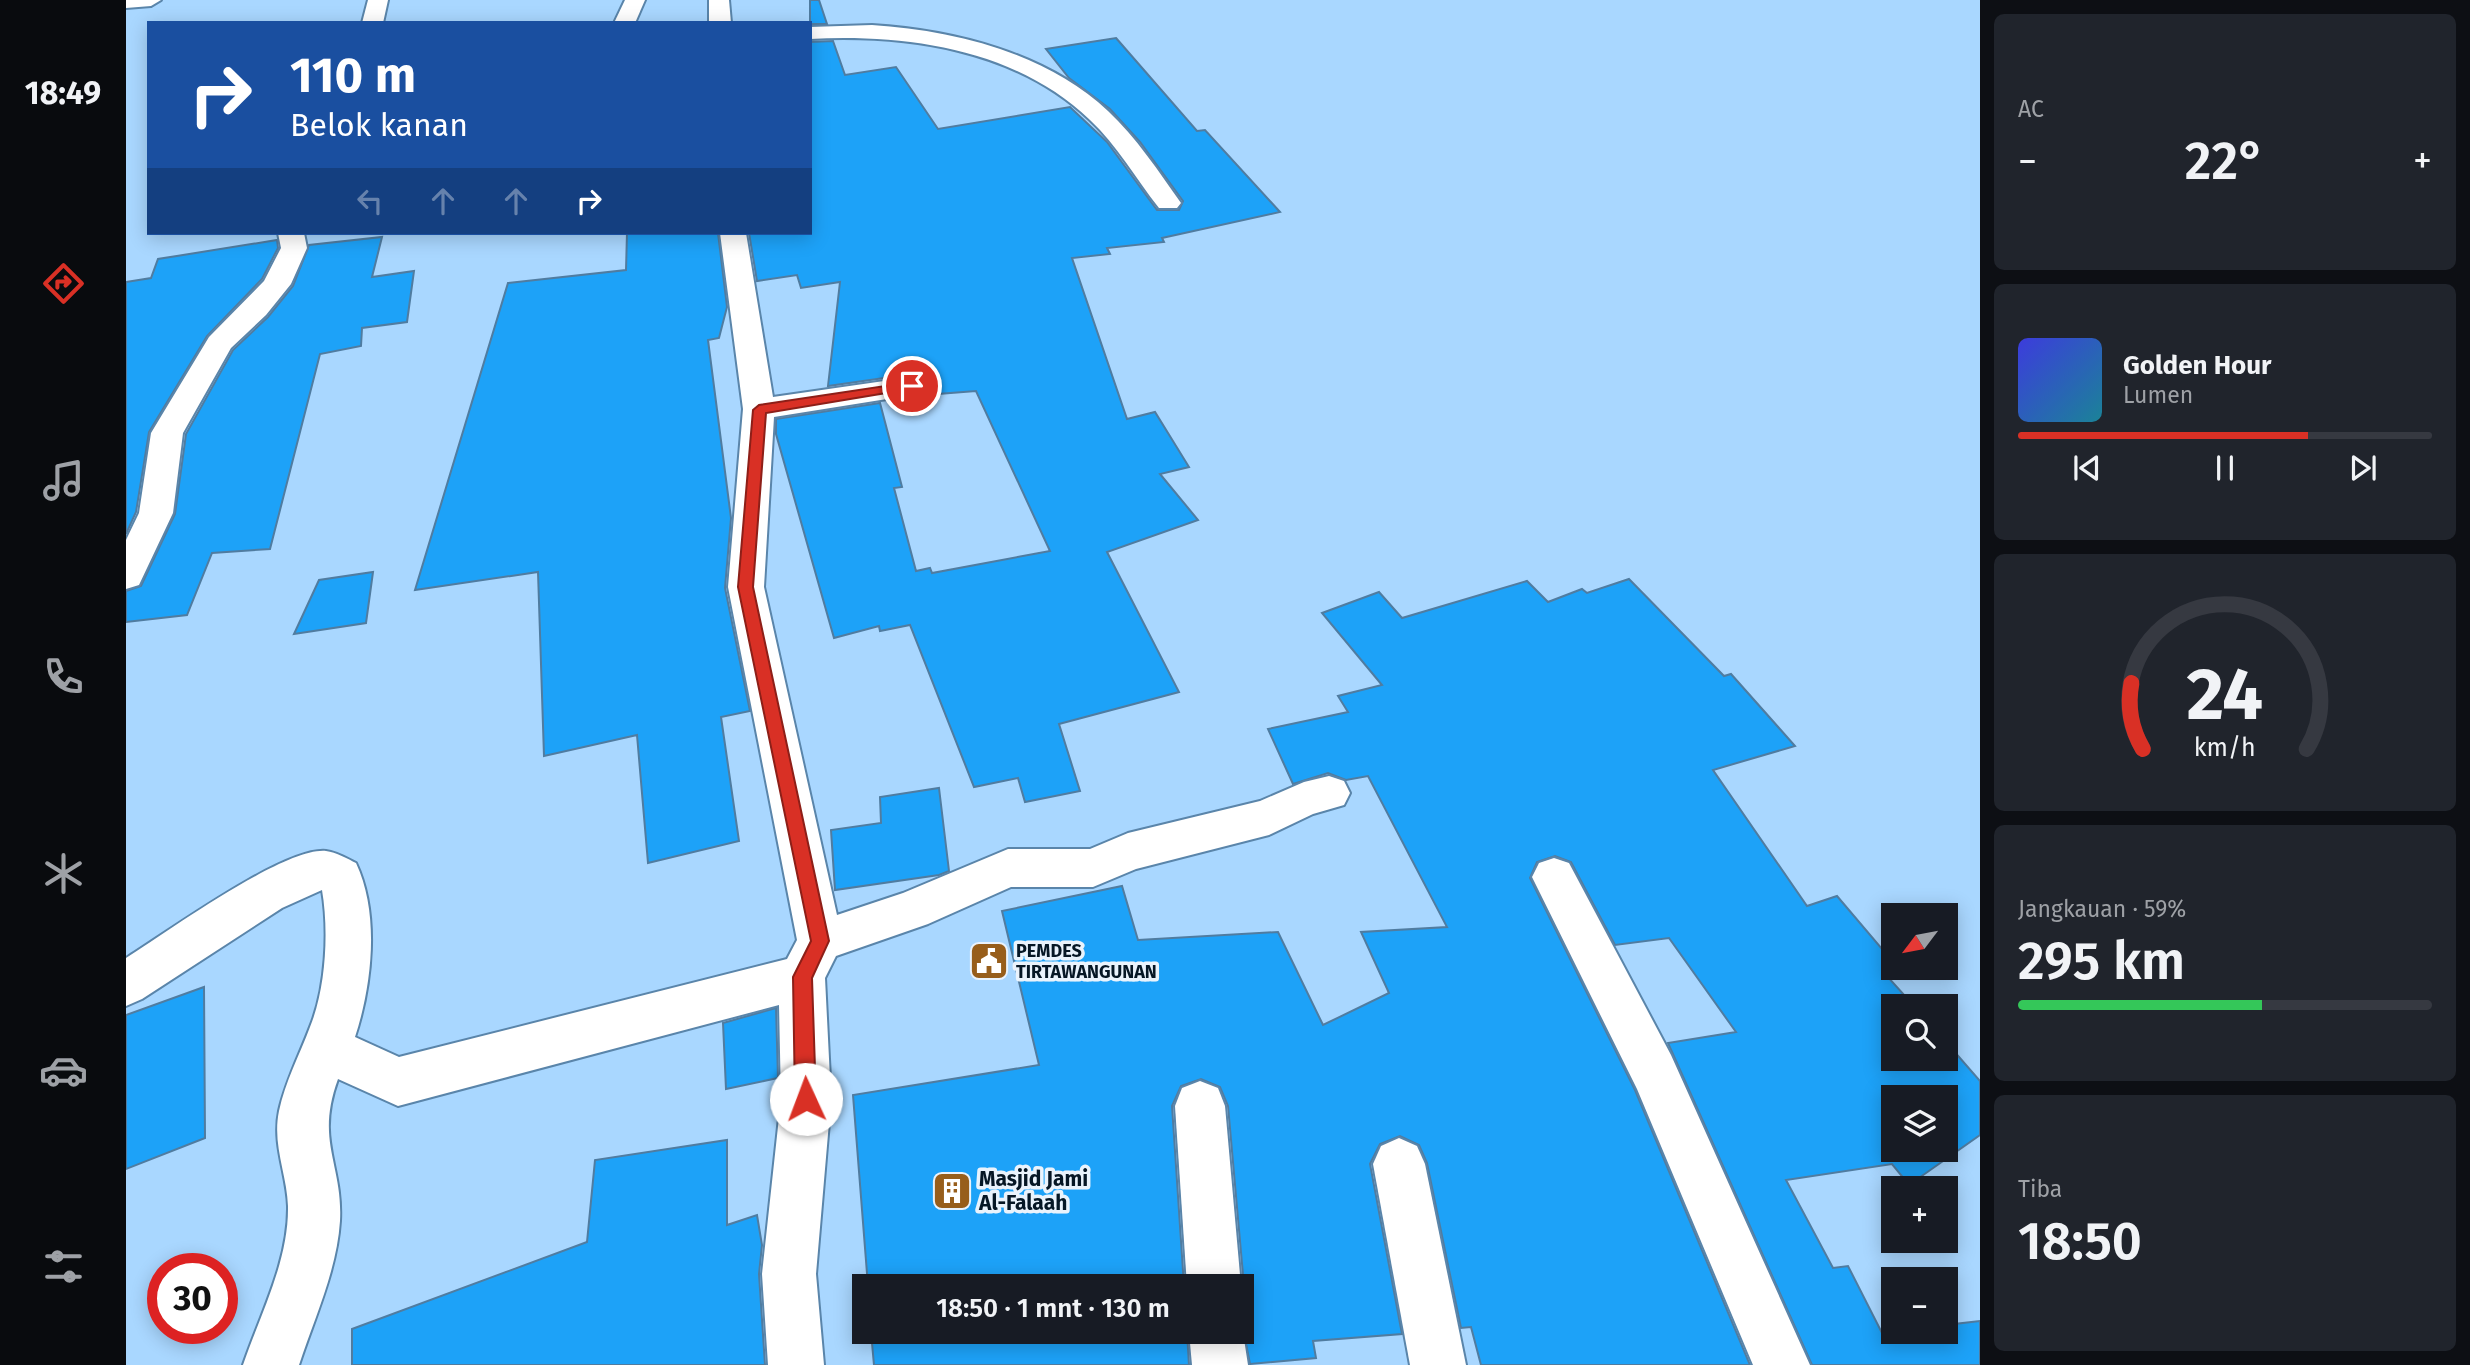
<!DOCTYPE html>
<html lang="id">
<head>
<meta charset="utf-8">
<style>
  body { margin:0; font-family:"Fira Sans",sans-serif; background:#20242c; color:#f1f3f6; height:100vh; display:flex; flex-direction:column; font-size:26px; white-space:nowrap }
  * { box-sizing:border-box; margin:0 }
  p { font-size:23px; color:#9ea1a6 }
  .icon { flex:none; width:38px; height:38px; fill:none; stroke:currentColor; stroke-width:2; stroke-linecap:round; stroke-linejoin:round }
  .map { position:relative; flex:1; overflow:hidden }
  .details { display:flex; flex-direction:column; gap:14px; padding:14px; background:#0d0f14; width:490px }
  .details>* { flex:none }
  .banner { position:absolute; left:21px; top:21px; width:665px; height:214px; border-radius:0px; box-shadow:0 4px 18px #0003; background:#1a4fa0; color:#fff; overflow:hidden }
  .needle { width:46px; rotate:238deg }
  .tools { position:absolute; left:1755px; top:903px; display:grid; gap:14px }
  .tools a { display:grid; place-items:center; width:77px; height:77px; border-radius:0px; background:#171b24; box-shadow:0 4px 18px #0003; font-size:35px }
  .speed { position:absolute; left:21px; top:1253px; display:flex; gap:14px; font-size:35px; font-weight:700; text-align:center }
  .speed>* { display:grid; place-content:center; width:91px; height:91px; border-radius:50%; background:#171b24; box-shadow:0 4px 18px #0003; line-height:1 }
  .speed .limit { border:10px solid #d22; background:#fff; color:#111 }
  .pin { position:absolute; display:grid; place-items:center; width:60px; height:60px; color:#fff; margin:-30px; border:4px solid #fff; border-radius:50%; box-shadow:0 2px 7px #0007 }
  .me { position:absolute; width:77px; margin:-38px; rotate:358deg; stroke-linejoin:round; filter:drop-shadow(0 0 5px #0008) }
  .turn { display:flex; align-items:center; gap:24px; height:147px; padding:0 28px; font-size:32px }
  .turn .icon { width:91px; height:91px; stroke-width:2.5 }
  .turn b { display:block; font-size:49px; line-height:60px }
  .lanes { display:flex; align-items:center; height:66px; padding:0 28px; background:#0003; justify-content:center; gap:35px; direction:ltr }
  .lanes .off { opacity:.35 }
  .big { font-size:52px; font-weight:600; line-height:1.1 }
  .details .tile { flex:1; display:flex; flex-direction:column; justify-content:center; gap:10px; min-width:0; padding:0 24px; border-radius:10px; background:#20242c }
  .details .dial { align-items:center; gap:0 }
  .dial svg { height:182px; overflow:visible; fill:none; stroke:#363941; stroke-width:7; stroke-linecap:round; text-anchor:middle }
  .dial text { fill:#f1f3f6; stroke:none }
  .song { display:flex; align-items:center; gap:21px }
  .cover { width:84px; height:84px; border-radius:10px; background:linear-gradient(135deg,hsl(240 70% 55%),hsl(190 70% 35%)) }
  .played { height:7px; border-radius:4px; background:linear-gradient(90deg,#d93025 70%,#363941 70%) }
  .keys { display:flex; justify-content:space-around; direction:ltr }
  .heat { display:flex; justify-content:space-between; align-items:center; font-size:38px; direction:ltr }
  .charge { height:10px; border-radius:5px; background:linear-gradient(90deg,#34c759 59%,#363941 0) }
  .trip { position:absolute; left:726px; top:1274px; width:402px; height:70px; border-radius:0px; background:#171b24; box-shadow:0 4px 18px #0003; font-weight:600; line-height:70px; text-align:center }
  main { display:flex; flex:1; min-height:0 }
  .menu { display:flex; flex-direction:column; width:126px; justify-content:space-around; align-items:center; background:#090b0e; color:#9ea1a6 }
  .menu .icon { width:49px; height:49px }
  .menu .selected { color:#d93025 }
  .menu b { font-size:32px; color:#f1f3f6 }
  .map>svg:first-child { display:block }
</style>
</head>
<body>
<main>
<nav class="menu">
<b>18:49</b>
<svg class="icon selected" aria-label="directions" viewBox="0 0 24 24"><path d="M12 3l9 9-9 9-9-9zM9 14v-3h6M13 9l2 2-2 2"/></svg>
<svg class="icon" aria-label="music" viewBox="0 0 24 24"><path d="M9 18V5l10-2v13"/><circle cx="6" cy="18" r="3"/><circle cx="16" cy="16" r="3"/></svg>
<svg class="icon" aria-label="phone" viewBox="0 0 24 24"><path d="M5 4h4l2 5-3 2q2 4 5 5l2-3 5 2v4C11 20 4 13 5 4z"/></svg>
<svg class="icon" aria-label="climate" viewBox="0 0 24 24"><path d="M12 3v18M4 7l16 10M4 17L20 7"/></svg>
<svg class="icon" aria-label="car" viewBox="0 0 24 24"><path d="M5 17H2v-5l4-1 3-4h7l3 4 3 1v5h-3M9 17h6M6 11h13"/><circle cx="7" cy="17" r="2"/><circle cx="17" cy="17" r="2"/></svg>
<svg class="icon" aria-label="filters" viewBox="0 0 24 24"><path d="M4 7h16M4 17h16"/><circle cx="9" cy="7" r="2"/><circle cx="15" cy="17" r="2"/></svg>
</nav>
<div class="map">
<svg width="1854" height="1365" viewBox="0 0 1854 1365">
  <rect width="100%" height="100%" fill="#a9d7ff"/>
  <!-- building -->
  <g fill="#1da2f8" stroke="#507ca0" stroke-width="2" fill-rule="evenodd">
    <path d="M684,0h9l8,24h-17z"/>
    <path d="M990,38l81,93 8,-1 75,82 -118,26 2,4 -57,6 3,6 -38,4 55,161 28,-7 34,55 -29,7 38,46 -91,32 72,140 -120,32 21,67 -55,11 -7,-24 -44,9 -64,-162 -30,6 -1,-5 -45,12 -58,-204v-15l104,-16 22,84 -8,1 22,83 14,-3 2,5 118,-22 -74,-160 -52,4 5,-10 -6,-9 -11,-2 -84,12 12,-104 -39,6 -4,-13 -40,6 -8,-48h61v-191l23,-1 12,34 51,-8 42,62 132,-22 37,35 50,68h22l4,-9 -43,-59 -30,-33 -41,-31 -23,-29z"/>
    <path d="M501,233h91l9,74 -8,31 -11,2 23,178 -6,70 25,123 -29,6 18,124 -91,22 -11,-128 -93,21 -6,-184 -123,18 93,-307 118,-13z"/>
    <path d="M256,237l-10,40 42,-6 -7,51 -45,6 -1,18 -41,8 -50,195 -58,4 -25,62 -61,7v-31l15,-5 34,-72 11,-80 47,-84 35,-33 25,-31 16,-41z"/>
    <path d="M151,240l1,8 -16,31 -55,57 -58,96 -13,80 -10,22v-252l25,-4 7,-19z"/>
    <path d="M247,572l-7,51 -72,11 25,-54z"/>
    <path d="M1503,579l95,97 7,-2 64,72 -82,24 94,136 30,-10 57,67v5l6,2 -14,5 28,31h-20v53h52v-17l34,39v54l-71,50 -17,-21 -106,16 47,88 15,-2 34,67 64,-1v-7l34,-4v44h-168l-144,-322 68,-11 -67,-94 -54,7 -44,-83 -16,-6 -18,6 -7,16 105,212 115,275h-269l-10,-38 -10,1 -34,-165 -8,-18 -19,-9 -20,8 -10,20 32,170 -89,7 3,17 -66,6 -8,-40 2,-38 -16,-180 -8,-19 -19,-8 -20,7 -9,20 12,180h-316l-15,-191 186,-30 -37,-154 120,-25 16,54 140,-8 45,93 66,-32 -28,-61 86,-5 -79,-151 -22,4 -18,-7 -35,11 -25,-55 80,-17 -10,-16 44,-11 -60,-72 57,-21 23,26 125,-37 21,21 34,-13 5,4zM1768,1097h52v53h-52z"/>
    <path d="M813,788l10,83 -10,4 -104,15 -4,-60 50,-7 -1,-26z"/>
    <path d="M78,987l1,151 -79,31v-154z"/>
    <path d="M650,1008l2,70 -52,11 -3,-66z"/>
    <path d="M601,1140v85l30,-10 5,30 -3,29 6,91h-413v-36l235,-87 8,-82z"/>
    <path d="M745,1332h316l2,33h-315z"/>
  </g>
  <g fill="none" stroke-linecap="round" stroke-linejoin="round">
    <!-- minor casing -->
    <g stroke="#5a85aa" stroke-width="4">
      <g id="minor">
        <path d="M0,0h35l-10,6 -25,2z"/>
        <path d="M242,0h20l-5,23h-21z"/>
        <path d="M499,0h20l-10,23h-21z"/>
        <path d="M583,0h20l2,23h-22z"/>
        <path d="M746,25c81,5 175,28 236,86 28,26 51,61 73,92l-4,5h-18c-23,-29 -42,-63 -69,-88 -74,-71 -183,-86 -280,-81v-12z"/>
        <path d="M152,233h26l3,15 -16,36 -25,31 -35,33 -48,85 -10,80 -34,72 -13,4v-49l13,-27 12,-80 58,-96 55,-56 17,-33z"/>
        <path d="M594,233h26l27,164 139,-20 11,2 4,7 -4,7 -11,2 -138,22 -10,170 73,328 66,-22 105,-44h82l38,-16 132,-32 44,-19 25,-6 15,5 6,12 -6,12 -31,9 -44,21 -133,34 -43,18h-82l-83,37 -92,32 -11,22 6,121 -15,175 8,91h-56l-6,-91 19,-175 -2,-94 -381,101 -60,-27c-23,63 5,85 2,142 -3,49 -26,98 -41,144h-56c17,-50 46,-104 45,-159 -1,-32 -16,-61 -9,-95 6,-29 21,-57 31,-84 16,-39 19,-96 12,-137l-40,18 -140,91 -16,7v-48c40,-25 158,-111 200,-107 10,1 22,8 30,12 24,51 16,122 -1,174l44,20 388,-98 10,-19 -69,-353 15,-178z"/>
        <path d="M1428,858l15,5 102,192 139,310h-57l-116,-276 -105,-212 7,-14z"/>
        <path d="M1074,1081l18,7 7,18 16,180h-54l-12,-180 7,-18z"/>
        <path d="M1273,1138l18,8 8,18 41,201h-56l-37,-201 8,-18z"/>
        <path d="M1116,1326l6,39h-56l-3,-33h53z"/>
      </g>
    </g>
    <!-- minor -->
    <use href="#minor" fill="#fff" fill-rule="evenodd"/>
  </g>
  <!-- route -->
  <path fill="#d93025" stroke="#8d1f18" stroke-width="2" d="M786,382l6,4 -2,2 -150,25 -13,174 76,354 -17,37 4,121 -3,7 -7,3 -8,-3 -3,-7 -2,-122 18,-36 -73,-354 15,-177 6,-5z"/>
  <!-- icons -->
  <defs>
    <g id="civic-square" transform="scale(2.0125)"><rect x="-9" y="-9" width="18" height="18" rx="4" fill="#975e1b" stroke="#eaf3fc"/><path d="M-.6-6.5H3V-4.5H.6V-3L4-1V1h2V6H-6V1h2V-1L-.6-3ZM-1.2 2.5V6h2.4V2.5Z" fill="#fff"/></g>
    <g id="building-square" transform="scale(2.0125)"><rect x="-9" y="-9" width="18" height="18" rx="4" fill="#975e1b" stroke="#eaf3fc"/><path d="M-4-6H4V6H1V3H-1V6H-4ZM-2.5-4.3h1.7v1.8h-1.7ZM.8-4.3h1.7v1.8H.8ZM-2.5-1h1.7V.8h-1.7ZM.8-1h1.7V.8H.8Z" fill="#fff"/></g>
  </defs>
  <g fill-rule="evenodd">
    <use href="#civic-square" x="863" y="961"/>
    <use href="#building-square" x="826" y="1191"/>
  </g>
  <g text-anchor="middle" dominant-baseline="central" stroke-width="7" stroke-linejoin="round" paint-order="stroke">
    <!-- poi labels -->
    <g font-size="18" font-weight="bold" fill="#061725" stroke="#eaf3fc" text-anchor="start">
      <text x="890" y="951">PEMDES<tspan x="890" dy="21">TIRTAWANGUNAN</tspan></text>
    </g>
    <!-- near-poi labels -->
    <g font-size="21" font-weight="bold" fill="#061725" stroke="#eaf3fc" text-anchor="start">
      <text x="853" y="1179">Masjid Jami<tspan x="853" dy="24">Al-Falaah</tspan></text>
    </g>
  </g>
</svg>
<div class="tools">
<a><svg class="needle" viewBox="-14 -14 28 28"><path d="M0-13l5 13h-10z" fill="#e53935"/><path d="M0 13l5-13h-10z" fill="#9ea1a6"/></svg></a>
<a><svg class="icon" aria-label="search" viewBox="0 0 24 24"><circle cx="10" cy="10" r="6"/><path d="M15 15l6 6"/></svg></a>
<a><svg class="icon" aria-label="layers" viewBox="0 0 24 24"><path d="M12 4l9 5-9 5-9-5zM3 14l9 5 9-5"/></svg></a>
<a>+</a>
<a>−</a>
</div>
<div class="speed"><div class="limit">30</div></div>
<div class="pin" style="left:786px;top:386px;background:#d93025"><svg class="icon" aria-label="arrive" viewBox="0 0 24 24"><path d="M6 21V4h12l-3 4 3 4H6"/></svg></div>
<svg class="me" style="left:680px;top:1099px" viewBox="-20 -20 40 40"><circle r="19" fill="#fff"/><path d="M0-13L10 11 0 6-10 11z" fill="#d93025"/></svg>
<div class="trip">18:50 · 1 mnt · 130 m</div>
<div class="banner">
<div class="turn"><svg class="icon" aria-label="right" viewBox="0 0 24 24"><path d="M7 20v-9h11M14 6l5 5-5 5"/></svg><div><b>110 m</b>Belok kanan</div></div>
<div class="lanes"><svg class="icon off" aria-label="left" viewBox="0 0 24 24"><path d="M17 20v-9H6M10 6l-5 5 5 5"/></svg><svg class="icon off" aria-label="ahead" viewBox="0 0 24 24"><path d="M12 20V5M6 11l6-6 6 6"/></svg><svg class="icon off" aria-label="ahead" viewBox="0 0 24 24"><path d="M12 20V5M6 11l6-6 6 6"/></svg><svg class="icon" aria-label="right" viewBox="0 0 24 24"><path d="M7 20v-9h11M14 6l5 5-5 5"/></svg></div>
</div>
</div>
<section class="details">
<div class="tile"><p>AC</p>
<div class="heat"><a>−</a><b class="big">22°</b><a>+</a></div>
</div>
<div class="tile">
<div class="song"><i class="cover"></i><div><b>Golden Hour</b><p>Lumen</p></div></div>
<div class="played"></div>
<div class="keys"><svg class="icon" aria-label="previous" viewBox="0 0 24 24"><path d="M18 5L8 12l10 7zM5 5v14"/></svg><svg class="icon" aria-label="pause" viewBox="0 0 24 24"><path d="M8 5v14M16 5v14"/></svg><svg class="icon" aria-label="next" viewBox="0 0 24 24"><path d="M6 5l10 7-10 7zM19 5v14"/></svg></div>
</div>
<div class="tile dial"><svg viewBox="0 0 100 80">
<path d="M14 69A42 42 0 1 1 86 69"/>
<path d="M14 69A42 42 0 0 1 9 40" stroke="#d93025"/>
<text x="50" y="56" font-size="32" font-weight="700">24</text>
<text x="50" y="72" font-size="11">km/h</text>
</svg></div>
<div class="tile"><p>Jangkauan · 59%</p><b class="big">295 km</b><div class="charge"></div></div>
<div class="tile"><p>Tiba</p><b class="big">18:50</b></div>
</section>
</main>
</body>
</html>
